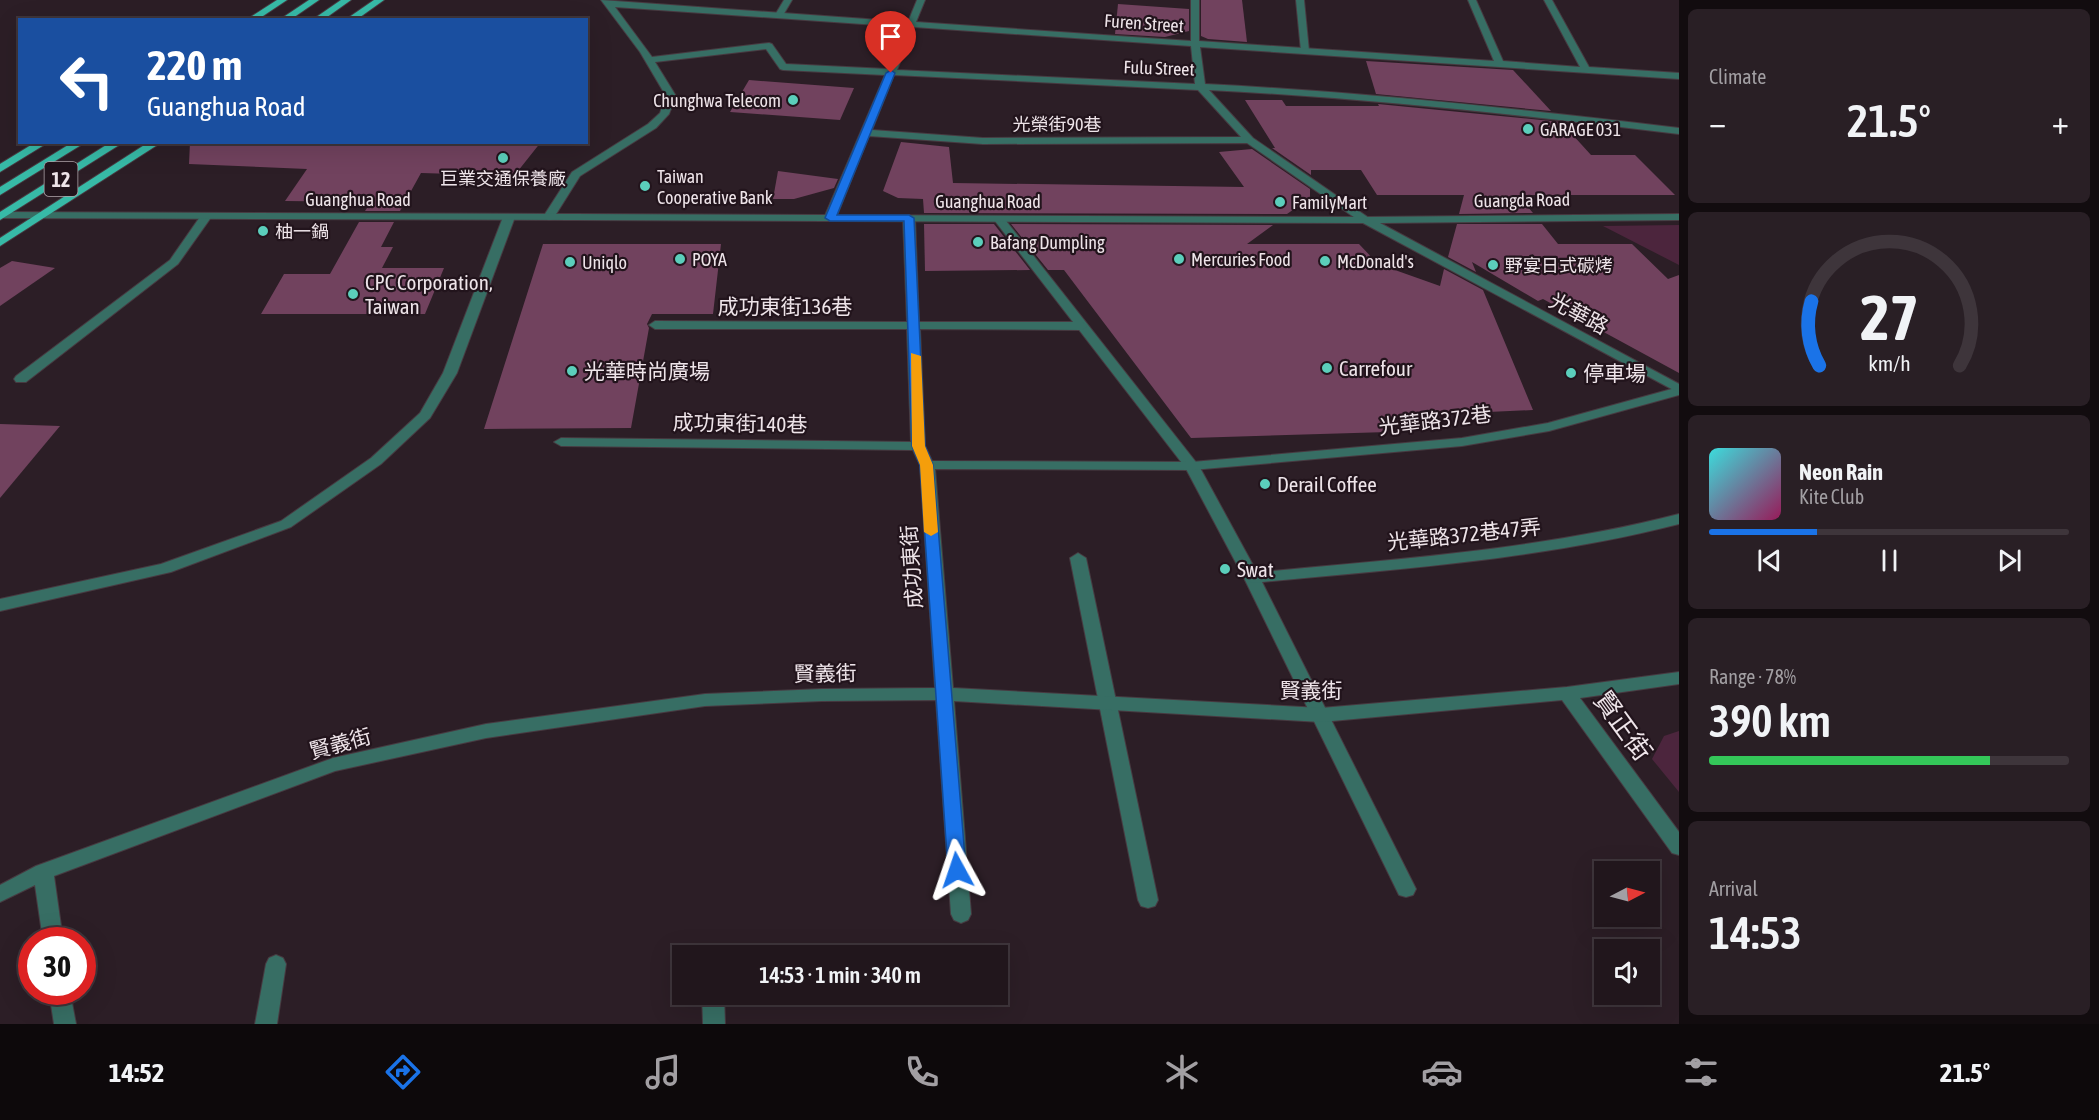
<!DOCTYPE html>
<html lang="en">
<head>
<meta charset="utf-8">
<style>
  body { margin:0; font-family:"Asap Condensed","Noto Sans TC",sans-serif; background:#291f25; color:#f1f3f6; height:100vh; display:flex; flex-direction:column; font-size:22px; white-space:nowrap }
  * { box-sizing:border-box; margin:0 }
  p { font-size:20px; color:#a29fa3 }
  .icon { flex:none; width:33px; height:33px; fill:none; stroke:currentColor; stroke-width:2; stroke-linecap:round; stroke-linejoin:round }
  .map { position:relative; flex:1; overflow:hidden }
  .details { display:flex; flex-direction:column; gap:9px; padding:9px; background:#120c0f; width:420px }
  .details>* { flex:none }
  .hud { position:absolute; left:18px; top:18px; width:570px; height:126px; border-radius:0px; box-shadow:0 6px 24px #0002,0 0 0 2px #3e353b; background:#1a4fa0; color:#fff; overflow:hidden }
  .needle { width:39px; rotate:84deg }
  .fabs { position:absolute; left:1594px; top:861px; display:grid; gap:12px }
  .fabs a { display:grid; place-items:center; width:66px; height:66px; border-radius:0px; background:#21161c; box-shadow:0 6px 24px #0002,0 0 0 2px #3e353b; font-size:30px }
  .speed { position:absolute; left:18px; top:927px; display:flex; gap:12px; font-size:30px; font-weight:700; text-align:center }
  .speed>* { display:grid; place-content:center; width:78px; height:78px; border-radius:50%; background:#21161c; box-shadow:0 6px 24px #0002,0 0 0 2px #3e353b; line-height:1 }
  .speed .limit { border:9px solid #d22; background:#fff; color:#111 }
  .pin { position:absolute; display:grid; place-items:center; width:51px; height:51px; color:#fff; margin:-62px -26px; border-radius:50% 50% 50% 0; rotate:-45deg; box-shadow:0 0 6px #0007 }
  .pin .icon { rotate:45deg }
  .me { position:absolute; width:66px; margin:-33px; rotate:355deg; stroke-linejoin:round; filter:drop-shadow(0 0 4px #0008) }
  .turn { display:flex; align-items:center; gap:21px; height:126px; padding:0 30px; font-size:27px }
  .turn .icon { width:78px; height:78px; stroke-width:2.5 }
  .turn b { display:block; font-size:42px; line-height:51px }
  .big { font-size:45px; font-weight:600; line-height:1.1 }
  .details .widget { flex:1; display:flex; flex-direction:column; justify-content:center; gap:9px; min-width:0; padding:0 21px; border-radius:9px; background:#291f25 }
  .details .dial { align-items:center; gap:0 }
  .dial svg { height:156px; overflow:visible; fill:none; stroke:#3e353b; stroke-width:7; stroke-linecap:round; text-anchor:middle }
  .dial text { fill:#f1f3f6; stroke:none }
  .song { display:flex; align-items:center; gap:18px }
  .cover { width:72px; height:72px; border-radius:9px; background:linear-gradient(135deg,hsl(180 70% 55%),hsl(330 70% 35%)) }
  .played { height:6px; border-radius:3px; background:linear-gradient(90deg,#1a73e8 30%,#3e353b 30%) }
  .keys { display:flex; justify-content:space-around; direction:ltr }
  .heat { display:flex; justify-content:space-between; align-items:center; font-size:33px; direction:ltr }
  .charge { height:9px; border-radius:4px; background:linear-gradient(90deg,#34c759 78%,#3e353b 0) }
  .trip { position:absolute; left:672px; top:945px; width:336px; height:60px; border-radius:0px; background:#21161c; box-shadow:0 6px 24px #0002,0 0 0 2px #3e353b; font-weight:600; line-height:60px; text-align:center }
  .tabs { display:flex; height:96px; justify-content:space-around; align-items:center; background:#0d090b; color:#a29fa3 }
  .tabs .icon { width:42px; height:42px }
  .tabs .active { color:#1a73e8 }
  .tabs b { font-size:27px; color:#f1f3f6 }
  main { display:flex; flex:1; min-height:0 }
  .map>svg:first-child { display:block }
</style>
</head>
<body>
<main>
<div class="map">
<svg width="1679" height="1024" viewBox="0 0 1679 1024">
  <rect width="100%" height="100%" fill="#2c1e26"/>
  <!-- green -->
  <g fill="#4c253d">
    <path d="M1679,225v40l-76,-39z"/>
    <path d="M1679,731v61l-27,-33 12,-23z"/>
  </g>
  <!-- building -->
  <g fill="#71425e">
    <path d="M1201,0h41l5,42 -39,-3 -7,-3z"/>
    <path d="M1118,4l71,5v22l-24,6 -50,-3z"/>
    <path d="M1366,61l147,9 38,41 -175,-17z"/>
    <path d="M749,80l105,8 -14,32 -110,-8z"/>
    <path d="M1245,100h37l4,6h93l-1,-2 183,18 30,33h44l40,40h-157l15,18 -74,1 5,-19h-87l-16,-25h-50v5l-39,-27h3z"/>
    <path d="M190,142h351l-27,34 -93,-3 -21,38h-35l6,-9 -86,-1 22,-32 -118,-5z"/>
    <path d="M901,142l48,5 4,36 291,4 -25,-35 33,-3 58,40v9l-23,16 -363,-1 -1,-14 -25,-1 -15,-7z"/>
    <path d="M778,171l60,8 -4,9 -40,11h-21z"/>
    <path d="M359,222h35l-13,25h12l-11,21h62l-19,46h-164l23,-40h46z"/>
    <path d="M924,224h70l36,46 -105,1z"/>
    <path d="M1011,224l262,1 -26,19h112l19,20 62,22 4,-17 39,21 50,120 -153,7 8,15 -197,6 -127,-168h-16z"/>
    <path d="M1457,224h85l16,20h74l36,35 11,-4v98l-136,-74 -5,2 -66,-39 4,10 -28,-15z"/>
    <path d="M543,244h178l-8,70h-61l-5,10 2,4 -18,100 -147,1z"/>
    <path d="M12,261l43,7 -55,38v-38z"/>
    <path d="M0,424l60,2 -60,72z"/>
  </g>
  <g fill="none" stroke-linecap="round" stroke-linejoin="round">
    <!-- service casing -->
    <g stroke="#473a41" stroke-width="2">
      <g id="service">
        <path d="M784,0h8l-10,17h-6l-1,-2z"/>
        <path d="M1296,0h8l5,51 -4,3 -4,-3z"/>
        <path d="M206,213l6,3 -34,48 -152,118h-10l-2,-3 2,-3 154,-116 32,-46z"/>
        <path d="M999,216l4,1 196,249 61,112 153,305 3,6 -3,6 -7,2 -7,-2 -155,-317 -59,-111 -190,-246v-4z"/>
        <path d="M1078,553l8,5 72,342 -3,6 -7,2 -7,-2 -3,-6 -68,-342z"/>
      </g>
    </g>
    <!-- minor casing -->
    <g stroke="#473a41" stroke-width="2">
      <g id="minor">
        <path d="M601,0l307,22 9,-22h8l-9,22 275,19v-41h8v41l295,20 -26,-61h8l27,61 77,6 -36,-67h8l37,67 90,6v6l-479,-32 5,37c158,8 316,25 474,44v6c-156,-19 -313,-36 -470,-44l44,48 116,80v4h-8l-114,-79 -264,1 -114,-8 -33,82 -6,3 -6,-3 61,-143 -102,-5 -3,-1 -14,-20 -111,13 21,34 -7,18 -13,14 -76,48 -27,43 -4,1 -6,-3 29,-45 76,-48 12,-11 6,-17 -26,-44zM615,7l291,20 -19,42 -101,-5 -14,-20 -3,-1 -117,14zM914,27l277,19 4,38 -298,-14zM894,75l304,15 43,47 -258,1 -111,-8z"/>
        <path d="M509,214l6,3 -58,156 -27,45 -49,46 -90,63 -120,45 -171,39v-12l161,-35 120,-43 90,-63 49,-45 23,-40 60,-156z"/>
        <path d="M909,215l6,3 4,104h163l6,4 -6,4 -162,-1 5,117 7,15 260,1 270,-24 86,-15 131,-36v8l-130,36 -87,15 -270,24 -257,-1 18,219 368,20 246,-21 112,-15v12l-99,14 99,134v23l-7,-2 -110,-153 -241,22 -367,-21 17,213 -3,6 -7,3 -7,-3 -3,-6 -15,-214 -114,1 -117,5 -219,32 -151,33 -281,105 9,64h-20l-8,-55 -35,17v-17l36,-19 297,-108 153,-34 219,-30 117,-5 113,-1 -15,-223 -7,-15 -352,-4 -7,-4 7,-4 350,4 -4,-113h-252l-6,-4 6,-4 252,1 -4,-104z"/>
        <path d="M1679,514v10c-140,36 -283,45 -427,59l-8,-5 8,-5c144,-14 287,-23 427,-59z"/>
        <path d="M276,955l7,3 3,6 -9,60h-22l11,-60 3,-6z"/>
        <path d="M49,992h21l6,32h-22z"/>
        <path d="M702,994h22l1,30h-22z"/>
      </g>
    </g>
    <!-- tertiary casing -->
    <g stroke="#473a41" stroke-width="2">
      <path id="tertiary" d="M0,212l1365,5 314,-3v6l-299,3 299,161v9l-316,-170 -1363,-5z"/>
    </g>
    <!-- primary casing -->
    <g stroke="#473a41" stroke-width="2">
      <g id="primary">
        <path d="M277,0h10l-30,20h-11z"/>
        <path d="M309,0h10l-29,20h-11z"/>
        <path d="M341,0h10l-28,20h-11z"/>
        <path d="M374,0h10l-28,20h-11z"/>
        <path d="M36,142h13l-49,30v-8z"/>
        <path d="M73,142h13l-86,53v-8z"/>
        <path d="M111,142h13l-124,78v-8z"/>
        <path d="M149,142h13l-162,104v-8z"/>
      </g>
    </g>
    <!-- service -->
    <use href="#service" fill="#376e64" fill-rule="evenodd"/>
    <!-- minor -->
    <use href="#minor" fill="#376e64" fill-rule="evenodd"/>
    <!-- tertiary -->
    <use href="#tertiary" fill="#376e64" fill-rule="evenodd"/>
    <!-- primary -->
    <use href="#primary" fill="#37baa7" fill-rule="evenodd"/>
  </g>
  <!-- route -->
  <path fill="#1a73e8" stroke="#114b97" stroke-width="1.5" d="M891,70l4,3 -58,142h72l5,3 11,228 8,19 33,405 -3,5 -6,2 -6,-2 -3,-5 -28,-405 -8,-19 -8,-225h-74l-5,-3 61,-145z"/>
  <!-- slow -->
  <path fill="#f59e0b" d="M911,353l10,3 4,90 8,19 5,67 -7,4 -7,-4 -4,-67 -8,-19z"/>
  <!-- markers -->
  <g fill="#5bcebb" stroke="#22141c" stroke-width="2">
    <circle cx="793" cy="100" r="6"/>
    <circle cx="1528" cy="129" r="6"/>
    <circle cx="503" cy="158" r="6"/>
    <circle cx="645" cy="186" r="6"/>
    <circle cx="1280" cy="202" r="6"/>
    <circle cx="263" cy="231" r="6"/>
    <circle cx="978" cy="242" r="6"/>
    <circle cx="680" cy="259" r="6"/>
    <circle cx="1179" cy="259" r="6"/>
    <circle cx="1325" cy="261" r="6"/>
    <circle cx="570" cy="262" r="6"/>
    <circle cx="1493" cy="265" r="6"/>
    <circle cx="353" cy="294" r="6"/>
    <circle cx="1327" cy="368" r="6"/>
    <circle cx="572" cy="371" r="6"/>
    <circle cx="1571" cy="373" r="6"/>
    <circle cx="1265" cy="484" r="6"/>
    <circle cx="1225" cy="569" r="6"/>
  </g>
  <g text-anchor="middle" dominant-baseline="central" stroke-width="4.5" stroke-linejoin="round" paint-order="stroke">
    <!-- far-street labels -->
    <g font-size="18" fill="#eee4e9" stroke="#22141c">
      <text transform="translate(1144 23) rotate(4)">Furen Street</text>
      <text transform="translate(1159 68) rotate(2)">Fulu Street</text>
      <text x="1057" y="124">光榮街90巷</text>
      <text x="358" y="199">Guanghua Road</text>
      <text transform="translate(1522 200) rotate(-1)">Guangda Road</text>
      <text x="988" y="201">Guanghua Road</text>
    </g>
    <!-- far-poi labels -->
    <g font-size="18" fill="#eee4e9" stroke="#22141c" text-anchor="start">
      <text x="781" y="100" text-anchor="end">Chunghwa Telecom</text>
      <text x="1540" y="129">GARAGE 031</text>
      <text x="657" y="176">Taiwan<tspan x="657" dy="21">Cooperative Bank</tspan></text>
      <text x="503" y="178" text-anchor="middle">巨業交通保養廠</text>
      <text x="1292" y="202">FamilyMart</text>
      <text x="275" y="231">柚一鍋</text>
      <text x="990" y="242">Bafang Dumpling</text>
      <text x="692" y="259">POYA</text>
      <text x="1191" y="259">Mercuries Food</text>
      <text x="1337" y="261">McDonald's</text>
      <text x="582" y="262">Uniqlo</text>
      <text x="1505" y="265">野宴日式碳烤</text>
    </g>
    <!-- shield labels -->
    <rect fill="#22141c" stroke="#b1a6ac" stroke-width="1.5" x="44.5" y="162" width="33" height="34" rx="4.5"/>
    <g font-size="20" font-weight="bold" fill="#eee4e9">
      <text x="61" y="179">12</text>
    </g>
    <!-- poi labels -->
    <g font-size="21" fill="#eee4e9" stroke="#22141c" text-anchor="start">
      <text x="365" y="282">CPC Corporation,<tspan x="365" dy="24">Taiwan</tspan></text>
      <text x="1339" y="368">Carrefour</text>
      <text x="584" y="371">光華時尚廣場</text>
      <text x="1583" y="373">停車場</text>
      <text x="1277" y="484">Derail Coffee</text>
      <text x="1237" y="569">Swat</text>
    </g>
    <!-- street labels -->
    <g font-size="21" fill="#eee4e9" stroke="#22141c">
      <text x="785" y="306">成功東街136巷</text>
      <text transform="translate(1579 313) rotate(28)">光華路</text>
      <text transform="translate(1435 420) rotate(-7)">光華路372巷</text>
      <text transform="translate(740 423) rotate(1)">成功東街140巷</text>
      <text transform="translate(1464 534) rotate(-6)">光華路372巷47弄</text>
      <text transform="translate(911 567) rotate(-94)">成功東街</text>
      <text transform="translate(825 673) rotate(-1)">賢義街</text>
      <text x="1311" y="690">賢義街</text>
      <text transform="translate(340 743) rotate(-15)">賢義街</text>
    </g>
    <!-- near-street labels -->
    <g font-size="26" fill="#eee4e9" stroke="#22141c">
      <text transform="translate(1623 726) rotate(54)">賢正街</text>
    </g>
  </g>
</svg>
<div class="fabs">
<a><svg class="needle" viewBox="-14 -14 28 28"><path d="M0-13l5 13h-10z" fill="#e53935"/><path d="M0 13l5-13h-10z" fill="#a29fa3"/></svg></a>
<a><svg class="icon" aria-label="sound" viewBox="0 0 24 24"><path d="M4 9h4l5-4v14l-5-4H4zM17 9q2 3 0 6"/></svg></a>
</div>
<div class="speed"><div class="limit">30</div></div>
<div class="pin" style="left:891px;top:73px;background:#d93025"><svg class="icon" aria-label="arrive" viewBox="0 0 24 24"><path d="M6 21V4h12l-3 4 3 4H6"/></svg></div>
<svg class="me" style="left:957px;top:870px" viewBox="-20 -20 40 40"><path d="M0-17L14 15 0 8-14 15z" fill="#1a73e8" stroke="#fff" stroke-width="4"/></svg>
<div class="trip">14:53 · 1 min · 340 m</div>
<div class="hud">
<div class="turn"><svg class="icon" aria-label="left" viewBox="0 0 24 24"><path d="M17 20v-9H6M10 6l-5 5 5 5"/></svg><div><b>220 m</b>Guanghua Road</div></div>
</div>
</div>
<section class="details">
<div class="widget"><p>Climate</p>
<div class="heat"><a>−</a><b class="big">21.5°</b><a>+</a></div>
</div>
<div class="widget dial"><svg viewBox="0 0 100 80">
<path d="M14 69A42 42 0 1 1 86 69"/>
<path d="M14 69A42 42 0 0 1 10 36" stroke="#1a73e8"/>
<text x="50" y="56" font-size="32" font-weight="700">27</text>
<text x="50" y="72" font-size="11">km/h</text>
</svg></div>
<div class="widget">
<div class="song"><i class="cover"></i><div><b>Neon Rain</b><p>Kite Club</p></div></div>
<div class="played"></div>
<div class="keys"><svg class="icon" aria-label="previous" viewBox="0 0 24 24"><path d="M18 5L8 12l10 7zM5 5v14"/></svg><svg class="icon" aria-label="pause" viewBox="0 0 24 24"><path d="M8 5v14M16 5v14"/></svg><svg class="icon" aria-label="next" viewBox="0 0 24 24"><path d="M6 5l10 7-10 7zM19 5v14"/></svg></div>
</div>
<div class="widget"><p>Range · 78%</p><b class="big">390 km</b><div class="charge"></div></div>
<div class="widget"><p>Arrival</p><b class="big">14:53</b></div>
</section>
</main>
<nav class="tabs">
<b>14:52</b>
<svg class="icon active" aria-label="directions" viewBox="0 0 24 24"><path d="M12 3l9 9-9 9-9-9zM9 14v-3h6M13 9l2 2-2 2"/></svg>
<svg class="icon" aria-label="music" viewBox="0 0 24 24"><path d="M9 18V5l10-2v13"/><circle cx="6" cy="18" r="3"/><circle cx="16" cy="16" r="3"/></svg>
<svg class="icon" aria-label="phone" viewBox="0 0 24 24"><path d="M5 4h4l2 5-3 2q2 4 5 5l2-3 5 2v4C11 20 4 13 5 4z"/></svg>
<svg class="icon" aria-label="climate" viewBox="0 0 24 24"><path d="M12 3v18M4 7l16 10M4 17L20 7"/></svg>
<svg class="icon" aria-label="car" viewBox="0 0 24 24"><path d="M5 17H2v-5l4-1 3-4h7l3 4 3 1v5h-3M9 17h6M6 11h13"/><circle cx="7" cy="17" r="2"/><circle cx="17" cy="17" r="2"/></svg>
<svg class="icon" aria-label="filters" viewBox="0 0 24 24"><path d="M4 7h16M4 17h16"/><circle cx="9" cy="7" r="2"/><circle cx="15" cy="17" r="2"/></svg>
<b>21.5°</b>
</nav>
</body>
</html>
